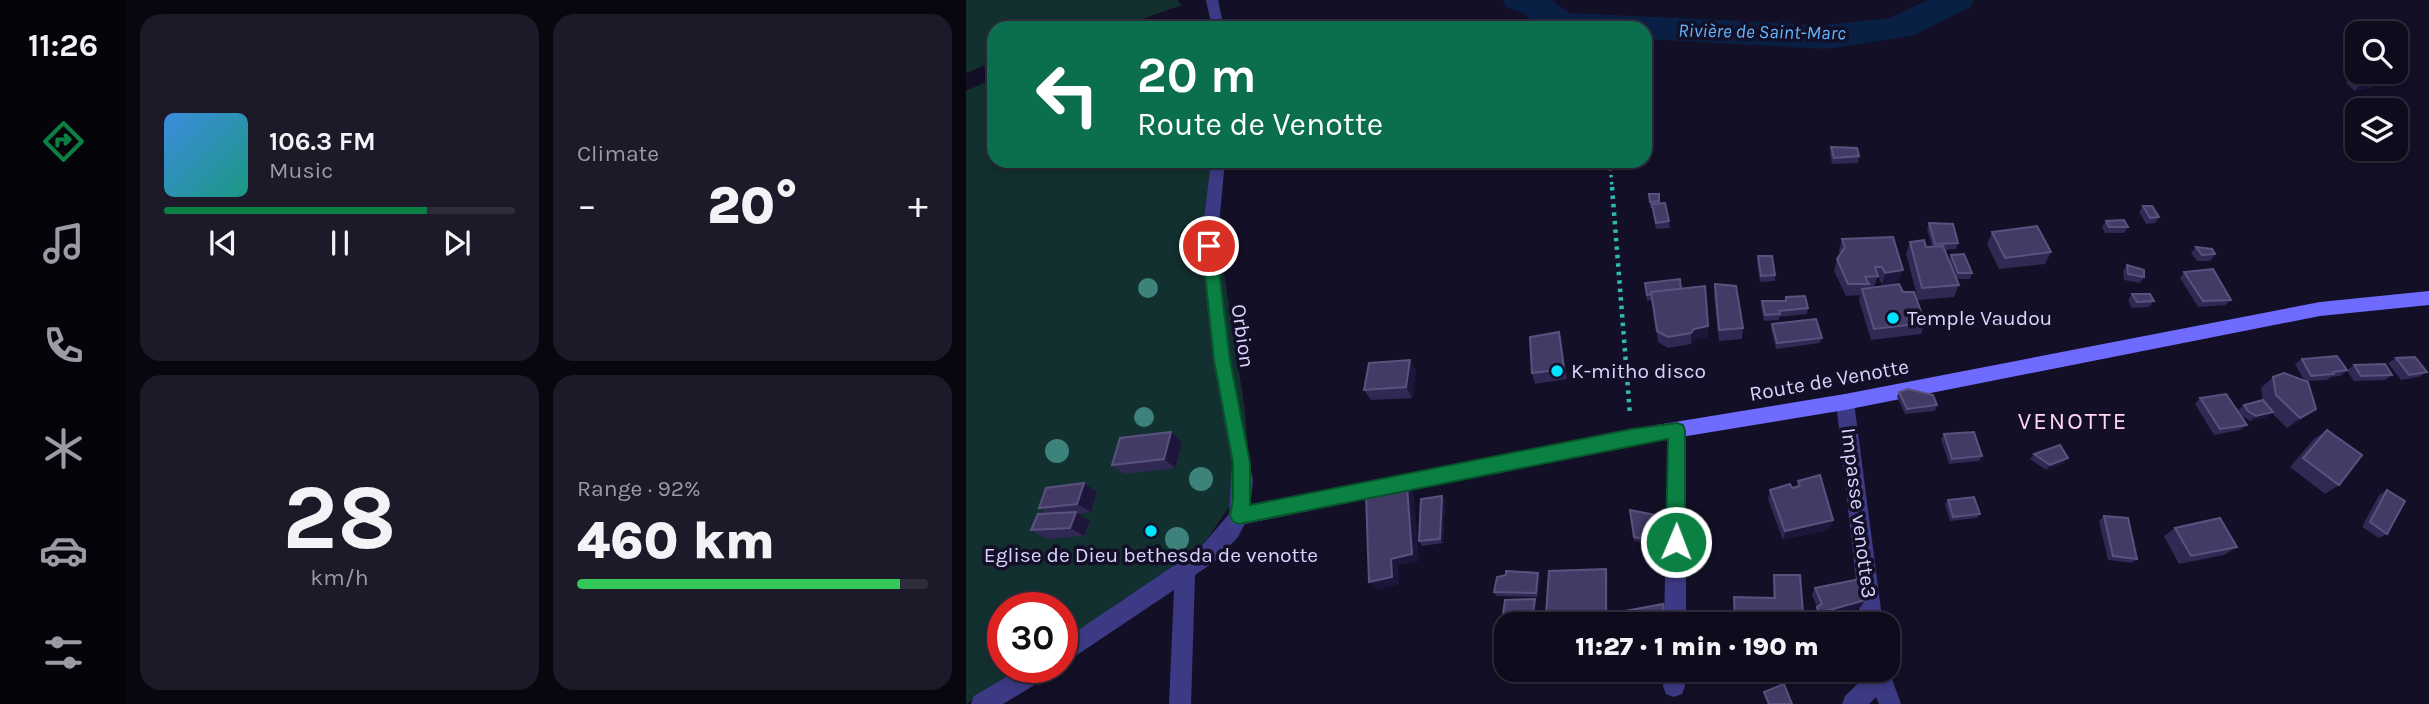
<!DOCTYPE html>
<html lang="en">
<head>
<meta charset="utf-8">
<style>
  body { margin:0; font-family:Karla,sans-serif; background:#1c1929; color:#f1f3f6; height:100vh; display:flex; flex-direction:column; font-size:26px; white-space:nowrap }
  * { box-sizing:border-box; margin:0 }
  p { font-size:23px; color:#9b9ba3 }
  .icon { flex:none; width:38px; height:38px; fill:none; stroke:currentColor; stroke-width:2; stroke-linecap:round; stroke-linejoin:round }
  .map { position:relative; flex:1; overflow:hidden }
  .drawer { display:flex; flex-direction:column; gap:14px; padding:14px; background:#08060f; width:840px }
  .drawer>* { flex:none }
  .hud { position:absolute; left:21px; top:21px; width:665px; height:147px; border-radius:21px; box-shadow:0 4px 10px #0003,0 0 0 2px #2e2b3b; background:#0b6e4f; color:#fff; overflow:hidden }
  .buttons { position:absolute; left:1379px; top:21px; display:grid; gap:14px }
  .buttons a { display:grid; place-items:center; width:63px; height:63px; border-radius:14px; background:#0e0b1c; box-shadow:0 4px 10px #0003,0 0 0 2px #2e2b3b; font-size:35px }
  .speed { position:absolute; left:21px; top:592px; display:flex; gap:14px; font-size:35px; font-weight:700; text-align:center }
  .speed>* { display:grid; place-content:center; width:91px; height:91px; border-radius:50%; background:#0e0b1c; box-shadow:0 4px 10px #0003,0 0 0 2px #2e2b3b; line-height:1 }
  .speed .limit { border:10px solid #d22; background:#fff; color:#111 }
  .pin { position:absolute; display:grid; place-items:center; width:60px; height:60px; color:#fff; margin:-30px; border:4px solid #fff; border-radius:50%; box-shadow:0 2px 7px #0007 }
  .me { position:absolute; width:77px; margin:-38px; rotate:1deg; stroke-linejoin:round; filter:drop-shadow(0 0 5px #0008) }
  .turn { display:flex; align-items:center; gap:24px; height:147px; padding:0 35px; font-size:32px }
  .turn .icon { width:91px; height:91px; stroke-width:2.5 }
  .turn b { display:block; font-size:49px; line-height:60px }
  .big { font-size:52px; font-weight:800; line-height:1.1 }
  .drawer .card { flex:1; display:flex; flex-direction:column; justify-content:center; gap:10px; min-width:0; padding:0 24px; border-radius:21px; background:#1c1929 }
  .drawer .dial { align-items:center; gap:0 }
  .dial b { font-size:91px; line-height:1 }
  .song { display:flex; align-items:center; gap:21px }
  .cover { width:84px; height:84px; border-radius:10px; background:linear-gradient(135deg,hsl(210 70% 55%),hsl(170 70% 35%)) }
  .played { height:7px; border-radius:4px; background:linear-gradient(90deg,#0b8043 75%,#2e2b3b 75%) }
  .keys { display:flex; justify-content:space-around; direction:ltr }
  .heat { display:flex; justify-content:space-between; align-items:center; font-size:38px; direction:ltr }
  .charge { height:10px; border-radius:5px; background:linear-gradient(90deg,#34c759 92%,#2e2b3b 0) }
  .drawer .tiles { flex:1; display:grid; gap:14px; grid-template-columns:repeat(2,1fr) }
  .trip { position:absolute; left:528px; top:612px; width:406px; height:70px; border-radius:21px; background:#0e0b1c; box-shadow:0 4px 10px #0003,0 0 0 2px #2e2b3b; font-weight:800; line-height:70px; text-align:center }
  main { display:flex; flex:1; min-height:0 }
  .tabs { display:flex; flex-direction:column; width:126px; justify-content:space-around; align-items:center; background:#06040b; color:#9b9ba3 }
  .tabs .icon { width:49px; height:49px }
  .tabs .selected { color:#0b8043 }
  .tabs b { font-size:32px; color:#f1f3f6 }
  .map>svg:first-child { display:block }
</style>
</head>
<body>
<main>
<nav class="tabs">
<b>11:26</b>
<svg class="icon selected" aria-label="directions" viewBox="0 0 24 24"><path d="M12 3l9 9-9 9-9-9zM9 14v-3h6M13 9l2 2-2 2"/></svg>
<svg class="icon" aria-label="music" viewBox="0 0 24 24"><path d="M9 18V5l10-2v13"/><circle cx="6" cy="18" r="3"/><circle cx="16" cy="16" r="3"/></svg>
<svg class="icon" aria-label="phone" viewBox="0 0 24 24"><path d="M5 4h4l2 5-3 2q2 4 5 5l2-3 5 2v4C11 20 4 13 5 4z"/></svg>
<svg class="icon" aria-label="climate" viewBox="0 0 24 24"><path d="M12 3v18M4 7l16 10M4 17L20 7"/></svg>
<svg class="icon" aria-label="car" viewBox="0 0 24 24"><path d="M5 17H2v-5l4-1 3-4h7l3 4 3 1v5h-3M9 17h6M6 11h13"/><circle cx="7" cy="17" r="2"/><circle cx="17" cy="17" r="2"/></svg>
<svg class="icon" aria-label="filters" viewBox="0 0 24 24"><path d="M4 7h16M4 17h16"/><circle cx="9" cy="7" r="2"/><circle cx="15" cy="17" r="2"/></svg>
</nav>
<section class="drawer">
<div class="tiles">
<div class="card">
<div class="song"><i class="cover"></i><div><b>106.3 FM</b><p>Music</p></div></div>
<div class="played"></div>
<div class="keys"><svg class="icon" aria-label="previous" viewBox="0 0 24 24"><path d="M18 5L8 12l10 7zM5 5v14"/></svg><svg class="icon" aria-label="pause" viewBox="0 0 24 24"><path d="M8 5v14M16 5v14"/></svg><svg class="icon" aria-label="next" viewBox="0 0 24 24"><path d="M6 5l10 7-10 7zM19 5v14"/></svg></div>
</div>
<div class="card"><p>Climate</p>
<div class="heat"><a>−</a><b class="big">20°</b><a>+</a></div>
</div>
<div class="card dial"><b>28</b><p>km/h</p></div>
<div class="card"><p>Range · 92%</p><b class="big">460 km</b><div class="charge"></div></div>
</div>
</section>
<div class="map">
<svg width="1463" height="704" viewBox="0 0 1463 704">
  <rect width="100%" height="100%" fill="#130f26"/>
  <!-- green -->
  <g fill="#12302f">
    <path d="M0,0h211l5,5 -54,19 -31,4h-103v34l-28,11z"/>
    <path d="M28,78v83h216l3,39 32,211 5,65 -55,81 -73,43 -60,43v-36h-59v60h23l-60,37v-613z"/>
  </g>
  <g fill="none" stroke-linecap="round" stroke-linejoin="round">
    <!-- river -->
    <path fill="#0a1f44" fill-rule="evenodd" d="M536,0h50l17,13 257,12 64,-7 37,-18h47l-5,8 -57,28 -86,13 -181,-10v-11h-104l-20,-16 -14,-4z"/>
    <!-- path-far1 -->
    <path stroke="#2fb8b0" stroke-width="3.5" stroke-dasharray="2.5 4.5" stroke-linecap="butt" d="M644,161l2,28"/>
    <!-- path -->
    <path stroke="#2fb8b0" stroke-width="4.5" stroke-dasharray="3.5 5" stroke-linecap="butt" d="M646,187l18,228"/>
    <!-- street -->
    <g fill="#3d3a85" fill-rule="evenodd">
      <path d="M240,0h12l6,28h-12z"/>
      <path d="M245,161h14l-8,85 14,114 22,121 -4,35 -11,21 -24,25 -19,13 -4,129h-22l5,-114 -112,75v-24l138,-93 29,-34 3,-51 -19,-103 -12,-114z"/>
      <path d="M879,394l6,2 3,6 29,223h-22l-25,-223 3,-6z"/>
      <path d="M711,423l7,2 2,6v194h-22l4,-194 2,-6z"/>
      <path d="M57,667h31l-3,8 -48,29h-32l3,-8z"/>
      <path d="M922,668l13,36h-22l-3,-7 -7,7h-27l3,-8 23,-22 -1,-4h21z"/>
      <path d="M697,670h22v16l-3,8 -8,3 -8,-3 -3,-8z"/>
    </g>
    <!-- secondary -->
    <path fill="#6f6bff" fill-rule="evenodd" d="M1463,291v14l-109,11 -475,94 -213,35 -393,80 -7,-2 -3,-7 3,-7 7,-2 393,-78 213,-35 475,-92z"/>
  </g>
  <!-- trees -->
  <g fill="#3d827b">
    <circle cx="182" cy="288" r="10"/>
    <circle cx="178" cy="417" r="10"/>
    <circle cx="91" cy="451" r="12"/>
    <circle cx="235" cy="479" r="12"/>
    <circle cx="211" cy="539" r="12"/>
  </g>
  <!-- wall -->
  <g fill="#312854">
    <path d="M1385,76l22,11 -18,4 -9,-8z"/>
    <path d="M865,147l28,9 -1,7 -26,1 -2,-10z"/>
    <path d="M683,194h10l1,9 9,18 1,7 -14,1 -4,-21h-2z"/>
    <path d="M1177,206l16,11 -4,6 -9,1 -7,-12z"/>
    <path d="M1140,221l22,6 -4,6h-19l-3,-6z"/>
    <path d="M963,223l29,20 -2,6 -11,1 4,10 2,-5 21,18 -2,6h-13l2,6 -5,12 -36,3 -12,-46 4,-12 16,5 6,-1 -5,-17z"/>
    <path d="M1026,232l59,20 -6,12 -46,5 -12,-25z"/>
    <path d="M927,237l6,44 -17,4 -3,-7h-2l-3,9 29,5 22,31 -4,11 -50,6 -12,-40 1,-5 -14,1 -12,-25 3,-12 3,-5 -1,-3 3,-12z"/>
    <path d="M1230,247l19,7 -5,7h-13l-6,-8z"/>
    <path d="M792,256l17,19v6l-15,1 -3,-20z"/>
    <path d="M1161,265l17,12 -4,6 -16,-3 -1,-9z"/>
    <path d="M1218,272l47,28 -6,5 -27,2 -18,-29z"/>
    <path d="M679,283l36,6 27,37 -1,11 -13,3 -3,4 -23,4 -10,-6 -6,-42 -5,1z"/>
    <path d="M749,284l28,44 -1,11 -23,2 -5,-46z"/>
    <path d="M1166,294l22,7 -5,6 -17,1 -4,-8z"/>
    <path d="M796,301l46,7 -1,6 -28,3v3l-15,1 -3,-15z"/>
    <path d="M806,324l50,14 -2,5 -44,6 -5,-20z"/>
    <path d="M593,332l3,11 5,36 -32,5 -3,-11z"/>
    <path d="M1430,358l31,14 -8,5 -18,3 -13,-17z"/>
    <path d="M1336,359l45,11 7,-5 38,10 -7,5 -31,1 -7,-10 -7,5 -9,1 -4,3 -20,1 -4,38 -16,9 -15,-15 -6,4 -16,4 -8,-5 -4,-6 6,-5 19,-5 -2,-12 12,-11 31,3 -9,-16z"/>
    <path d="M444,360l6,11 -4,27 -41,2 -7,-10z"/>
    <path d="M933,392l38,13 -2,6 -30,3 -8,-17z"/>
    <path d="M1234,398l47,27 -7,5 -26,5 -19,-31z"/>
    <path d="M1361,430l12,55 -14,9 -35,-27 24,-28z"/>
    <path d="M205,432l11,10 -7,26 -51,6 -12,-9z"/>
    <path d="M978,434l38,22 -3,5 -30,3 -8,-25z"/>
    <path d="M1068,454l30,9 -18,7 -16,-11z"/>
    <path d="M832,481l32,48 -47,11 -15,-41 2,-9 27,-3z"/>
    <path d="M1421,490v44l-8,4 -17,-11 17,-32z"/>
    <path d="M131,492l-6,20 -13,2 12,7 -6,15 -38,3 -15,-9 17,-16 -9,-6z"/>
    <path d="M479,500l-2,43 -21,3 -3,-5z"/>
    <path d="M982,500l32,14 -3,4 -27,3 -5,-16z"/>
    <path d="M664,510l41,8 -3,28 -34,-5z"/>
    <path d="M1138,516l33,43 -5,4 -24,-3 -9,-39z"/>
    <path d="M1209,528l62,19 -13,8 -45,9 -15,-28z"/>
    <path d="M640,569l2,8v41l-58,3 -4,-7z"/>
    <path d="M808,575l30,50h-70v-28l39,1v-16z"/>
    <path d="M574,577l-2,20 -42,-1 -2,-4z"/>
    <path d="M849,588l46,19 -45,13 -2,-6 3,-7 -5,-12z"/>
  </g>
  <!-- shaded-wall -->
  <g fill="#1d163a">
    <path d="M1412,81l-5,6 -18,4 5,-6z"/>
    <path d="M937,270l-4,11 -17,4 3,-12z"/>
    <path d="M742,326l-1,11 -13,3 -3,4v-11l3,-4z"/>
    <path d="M593,332l3,11 5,36 -3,-10z"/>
    <path d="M444,360l6,11 -4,27 -6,-11z"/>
    <path d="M1350,409l-13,10 -16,9 13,-10z"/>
    <path d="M1307,412l-7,5 -16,4 6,-5z"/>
    <path d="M205,432l11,10 -7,26 -11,-9z"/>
    <path d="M1102,458l-4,5 -18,7 4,-5z"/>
    <path d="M118,483l13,9 -6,20 -14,-8z"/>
    <path d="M441,486l7,9 5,66 -21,5 1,18 -22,6 -8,-8 22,-23z"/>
    <path d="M476,496l3,4 -2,43 -3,-4z"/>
    <path d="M110,512l14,9 -6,15 -14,-8z"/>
    <path d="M867,520l-3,9 -47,11 2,-9z"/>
    <path d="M640,569l2,8v41l-2,-7z"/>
    <path d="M572,573l2,4 -2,20 -2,-4z"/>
    <path d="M569,599l2,3 -4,23h-2z"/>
    <path d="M899,600l-4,7 -45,13 3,-7z"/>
  </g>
  <!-- building -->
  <g fill="#433a66" stroke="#5a527e" stroke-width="2">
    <path d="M1403,73l9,8 -18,4 -9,-9z"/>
    <path d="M865,147l26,1 2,8 -25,2z"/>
    <path d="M683,194h10v7l-9,1z"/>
    <path d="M699,203l4,18 -13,2 -4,-19z"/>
    <path d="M1177,206h9l7,11 -9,1z"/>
    <path d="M1158,220l4,7h-19l-3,-6z"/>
    <path d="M963,223l24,1 5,19 -23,1z"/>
    <path d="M1071,226l14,26 -46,6 -13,-26z"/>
    <path d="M927,237l10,33 -18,3 -3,-6h-7l3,9 -13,1 4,7h-21l-11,-25 8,-12 -3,-8z"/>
    <path d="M958,240l2,7 17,-1 16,39 -37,3 -12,-46z"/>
    <path d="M1230,247l16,2 3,5 -13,1z"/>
    <path d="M998,254l8,19h-14l-7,-18z"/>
    <path d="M792,256h14l3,19 -14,1z"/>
    <path d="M1161,265l17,5v7l-16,-3z"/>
    <path d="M1247,269l18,31 -28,1 -19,-29z"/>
    <path d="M714,279l1,10 -30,3 1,2 -5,1 -2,-12z"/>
    <path d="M749,284l21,2 7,42 -24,2z"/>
    <path d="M933,284l4,8h11l11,31 -51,6 -12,-40z"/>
    <path d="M739,286l3,40 -14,3 -3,4 -23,4 -11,-6 -6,-39z"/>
    <path d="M1166,294h18l4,7 -17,1z"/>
    <path d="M839,296l3,12 -29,3 1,3 -15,1 -3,-14h24v-4z"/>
    <path d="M850,319l6,19 -45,5 -5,-19z"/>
    <path d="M593,332l5,37 -32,4 -2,-36z"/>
    <path d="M1371,356l10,14 -14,2 1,2 -23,2 -9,-17z"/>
    <path d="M1449,357l12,15 -18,3 -13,-17z"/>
    <path d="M444,360l-4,27 -42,3 5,-27z"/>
    <path d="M1419,364l7,11 -31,1 -7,-11z"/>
    <path d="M1318,373l24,9 8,27 -16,9 -24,-23 -3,-18z"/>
    <path d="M942,389l25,6 4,10 -30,4 -8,-17z"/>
    <path d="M1260,394l21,31 -27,4 -20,-31z"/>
    <path d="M1297,400l10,12 -17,4 -8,-5 -4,-6z"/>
    <path d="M1361,430l35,25 -23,30 -36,-27z"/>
    <path d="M205,432l-7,27 -52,6 8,-27z"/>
    <path d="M1008,432l8,24 -30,3 -8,-25z"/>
    <path d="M1094,445l8,13 -18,7 -16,-11z"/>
    <path d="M854,475l13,45 -48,11 -15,-41 20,-6 2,4 8,-2 -2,-5z"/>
    <path d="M118,483l-7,21 -38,4 7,-20z"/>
    <path d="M441,486l5,68 -21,5 1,18 -23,5 -3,-87z"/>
    <path d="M1421,490l18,11 -18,33 -17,-12z"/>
    <path d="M476,496l-2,43 -21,2 2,-42z"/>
    <path d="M1008,497l6,17 -27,3 -5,-17z"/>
    <path d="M664,510l41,8 -4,24 -33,-5z"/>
    <path d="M110,512l-6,16 -39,2 7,-16z"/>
    <path d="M1138,516l24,2 9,41 -24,-3z"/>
    <path d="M1254,518l17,29 -46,9 -16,-28z"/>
    <path d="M640,569v42l-60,3 3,-43z"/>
    <path d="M540,571l32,2 -2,20 -42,-1 3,-15 9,-2z"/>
    <path d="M808,575h26l4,50h-69l-1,-28 41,1z"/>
    <path d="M894,579l5,21 -46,13 -2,-6 5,-3 -7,-16z"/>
    <path d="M569,599l-4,26h-24v3h-6l4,-28z"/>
    <path d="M697,604l3,21h-46l-1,-13z"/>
    <path d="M818,684l8,20h-23l-5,-12z"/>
  </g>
  <!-- route -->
  <path fill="#0b8043" stroke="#07532c" stroke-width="2" d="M243,240l7,6 14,114 20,103v42l382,-76 45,-6 6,2 2,6v111l-3,6 -6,3 -7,-3 -3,-6 2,-103 -429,85 -6,-2 -3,-6 3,-16v-37l-19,-103 -12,-114z"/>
  <!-- markers -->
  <g fill="#00e5ff" stroke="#130f26" stroke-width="2.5">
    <circle cx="927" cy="318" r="7"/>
    <circle cx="591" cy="371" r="7"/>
    <circle cx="185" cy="531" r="7"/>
  </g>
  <g text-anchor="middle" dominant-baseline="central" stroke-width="7" stroke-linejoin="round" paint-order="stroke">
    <!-- far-water labels -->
    <g font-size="19" font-style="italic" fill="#62b6ff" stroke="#130f26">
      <text transform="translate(796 32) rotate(1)">Rivière de Saint-Marc</text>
    </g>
    <!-- poi labels -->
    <g font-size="21" fill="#d9d4ff" stroke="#130f26" text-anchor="start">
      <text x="941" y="318">Temple Vaudou</text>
      <text x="605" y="371">K-mitho disco</text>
      <text x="185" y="555" text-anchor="middle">Eglise de Dieu bethesda de venotte</text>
    </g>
    <!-- street labels -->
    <g font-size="21" fill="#d9d4ff" stroke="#130f26">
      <text transform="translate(277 336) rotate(82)">Orbion</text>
      <text transform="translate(863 380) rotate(-10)">Route de Venotte</text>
      <text transform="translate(893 513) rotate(83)">Impasse venotte3</text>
    </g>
    <!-- quarter labels -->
    <g font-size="24" letter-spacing="2" fill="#ffd6f0" stroke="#130f26">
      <text x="1107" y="421">VENOTTE</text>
    </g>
  </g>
</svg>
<div class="buttons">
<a><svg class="icon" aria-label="search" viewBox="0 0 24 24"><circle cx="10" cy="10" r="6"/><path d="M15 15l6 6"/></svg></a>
<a><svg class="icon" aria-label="layers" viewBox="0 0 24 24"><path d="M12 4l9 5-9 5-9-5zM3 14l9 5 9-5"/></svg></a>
</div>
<div class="speed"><div class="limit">30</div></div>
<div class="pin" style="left:243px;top:246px;background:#d93025"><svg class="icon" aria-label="arrive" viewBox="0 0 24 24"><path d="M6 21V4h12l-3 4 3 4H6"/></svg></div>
<svg class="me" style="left:710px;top:542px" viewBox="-20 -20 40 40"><circle r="17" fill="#0b8043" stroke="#fff" stroke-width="3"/><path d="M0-11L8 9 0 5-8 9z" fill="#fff"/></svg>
<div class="trip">11:27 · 1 min · 190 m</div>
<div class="hud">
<div class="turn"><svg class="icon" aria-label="left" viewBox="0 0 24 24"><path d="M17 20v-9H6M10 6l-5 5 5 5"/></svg><div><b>20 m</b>Route de Venotte</div></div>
</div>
</div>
</main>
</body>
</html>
